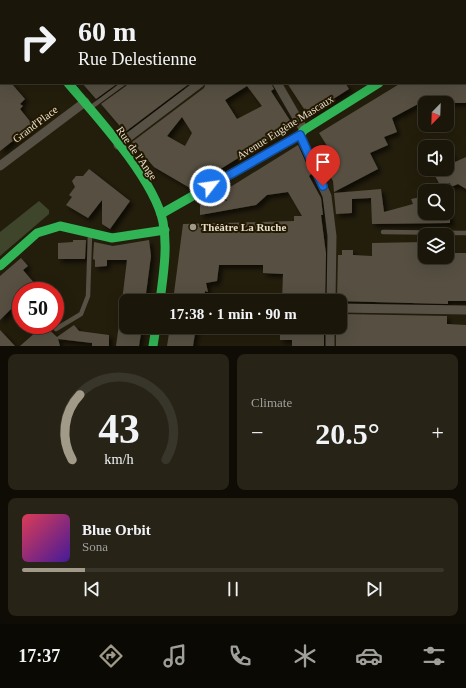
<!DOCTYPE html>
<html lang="en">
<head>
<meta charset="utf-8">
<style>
  body { margin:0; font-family:Georgia,serif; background:#272317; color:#f1f3f6; height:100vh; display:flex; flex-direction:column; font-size:15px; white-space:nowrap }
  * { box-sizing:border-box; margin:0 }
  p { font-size:13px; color:#9f9f9c }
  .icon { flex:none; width:22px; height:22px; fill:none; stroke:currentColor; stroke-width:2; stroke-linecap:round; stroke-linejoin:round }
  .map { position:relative; height:346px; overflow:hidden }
  .sheet { display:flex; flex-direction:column; gap:8px; padding:8px; background:#0e0c05; flex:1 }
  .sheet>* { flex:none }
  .banner { position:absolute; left:0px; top:0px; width:466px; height:84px; box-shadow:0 4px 16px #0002,0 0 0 1px #38352a; background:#1a1609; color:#f1f3f6; overflow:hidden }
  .needle { width:26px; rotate:203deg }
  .controls { position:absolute; left:418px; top:96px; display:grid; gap:8px }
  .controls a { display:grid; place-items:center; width:36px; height:36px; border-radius:8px; background:#1a1609; box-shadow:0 4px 16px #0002,0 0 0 1px #38352a; font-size:20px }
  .speed { position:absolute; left:12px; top:282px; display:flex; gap:8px; font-size:20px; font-weight:700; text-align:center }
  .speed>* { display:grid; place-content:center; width:52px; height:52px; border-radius:50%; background:#1a1609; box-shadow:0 4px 16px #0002,0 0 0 1px #38352a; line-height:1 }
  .speed .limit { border:6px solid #d22; background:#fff; color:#111 }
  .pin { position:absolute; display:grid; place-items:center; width:34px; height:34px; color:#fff; margin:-41px -17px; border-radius:50% 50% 50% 0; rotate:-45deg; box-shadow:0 0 4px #0007 }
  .pin .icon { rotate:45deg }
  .me { position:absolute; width:44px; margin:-22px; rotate:60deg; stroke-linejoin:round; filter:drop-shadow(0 0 3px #0008) }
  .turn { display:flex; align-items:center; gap:14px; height:84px; padding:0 12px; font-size:18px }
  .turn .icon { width:52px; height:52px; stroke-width:2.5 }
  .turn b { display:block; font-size:28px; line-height:34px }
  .big { font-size:30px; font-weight:700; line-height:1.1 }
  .sheet .card { flex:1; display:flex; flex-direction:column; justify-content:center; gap:6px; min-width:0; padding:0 14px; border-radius:8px; background:#272317 }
  .sheet .dial { align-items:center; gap:0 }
  .dial svg { height:104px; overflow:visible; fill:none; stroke:#38352a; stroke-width:7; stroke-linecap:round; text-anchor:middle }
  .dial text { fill:#f1f3f6; stroke:none }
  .song { display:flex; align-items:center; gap:12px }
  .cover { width:48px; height:48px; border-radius:6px; background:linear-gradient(135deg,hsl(350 70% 55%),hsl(260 70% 35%)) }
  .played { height:4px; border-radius:2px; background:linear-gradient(90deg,#a19a89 15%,#38352a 15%) }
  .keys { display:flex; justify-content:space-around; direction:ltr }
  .heat { display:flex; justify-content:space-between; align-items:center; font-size:22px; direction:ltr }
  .sheet .tiles { flex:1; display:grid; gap:8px; grid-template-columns:1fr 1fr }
  .card:last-child { grid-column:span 2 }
  .trip { position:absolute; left:119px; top:294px; width:228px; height:40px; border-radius:8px; background:#1a1609; box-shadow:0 4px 16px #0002,0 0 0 1px #38352a; font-weight:700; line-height:40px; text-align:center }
  .tab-bar { display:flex; height:64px; justify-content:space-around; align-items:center; background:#0a0904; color:#9f9f9c }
  .tab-bar .icon { width:28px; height:28px }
  .tab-bar .on { color:#a19a89 }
  .tab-bar b { font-size:18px; color:#f1f3f6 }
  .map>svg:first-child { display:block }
</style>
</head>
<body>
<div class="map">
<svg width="466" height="346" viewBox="0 0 466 346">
  <defs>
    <filter id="shadow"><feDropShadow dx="3.5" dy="3.5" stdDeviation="2" flood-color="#0009"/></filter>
  </defs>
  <rect width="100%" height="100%" fill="#231d0c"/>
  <!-- green -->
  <path fill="#3e452b" d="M39,201l10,9v4l-49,42v-24z"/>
  <!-- building -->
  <g fill="#565042" fill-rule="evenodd" filter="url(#shadow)">
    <path d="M0,83h11l14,16 -5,5 3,2 -3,3 13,16 -33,26z"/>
    <path d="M82,83h36l-22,16z"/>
    <path d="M128,83h62l-65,49 -24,-28 25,-18z"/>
    <path d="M206,83h65l3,6 -3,2 20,31 -1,4 -100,62 -36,-21 -22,-25 72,-54zM247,86l15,20 -25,13 -12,-19zM182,117l10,16 -7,13 -18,-10z"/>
    <path d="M287,83h58l4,6 -41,26z"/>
    <path d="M401,83h65v20h-46l-28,15 5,14 -13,5 4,8 -18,8 8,16 -44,23 -1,-11 -5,-9 11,-7 -20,-32z"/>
    <path d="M298,145l13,29 -2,2 12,22 2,17h-2l5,39 -1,47h-43l1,-27 -20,-1v-8h-44l-2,16 -11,2 2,9 -3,-1 -1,9 -9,-1 -1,2h-21l10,-77 111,-3v-5h8l-14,-24 -21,3 -11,10 -56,10v-10l8,-5 19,1 -3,-10z"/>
    <path d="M447,145l8,17 11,-5v32l-8,-5 -7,3 -1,-4 -9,4 -8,-15 6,-3h8z"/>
    <path d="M89,169l41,32 -20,28 -8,-5v-24l-14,18 -22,-13 6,-8 -3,-2 6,-8 -3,-6 4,-5h7z"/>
    <path d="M381,189l3,23 29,-8 -2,-5 10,-2 4,16 25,1v9l-78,1 -1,-26 -19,1v14l-16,1 -2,-21z"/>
    <path d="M73,240h13l-1,19h-27v-16l15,-1z"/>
    <path d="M149,240l2,16 -6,45h-23l5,-41h-20v6l-12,1v-7l-2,-1 1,-17 19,4z"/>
    <path d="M425,242v15h22v-4h19v48h-18v3l-111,-3 1,-46h4v-5h11v5l19,1v-13z"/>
    <path d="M21,258l7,8 -5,4 12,14 -9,7h-5v4l-9,8 2,3 -14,14v-44z"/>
    <path d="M122,302h2l2,25h16l-3,19h-23z"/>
    <path d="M340,314l107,2v8l19,1v21h-130v-19h4z"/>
    <path d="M28,325h16l13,12 17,-12 5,6 30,4v11h-17v-3l-34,-4 2,7h-40l16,-14z"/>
    <path d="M170,327h26l-3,19h-26z"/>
    <path d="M280,327h44v19h-32v-6h-12z"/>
    <path d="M0,330l15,16h-15z"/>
  </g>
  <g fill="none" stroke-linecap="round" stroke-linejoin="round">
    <!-- lane -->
    <g stroke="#575044" stroke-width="4.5">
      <path d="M90,108l34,-25"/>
      <path d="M383,232l83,1"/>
      <path d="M56,329l25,-15 7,-18 2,-62"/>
    </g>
    <!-- street -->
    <g stroke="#575044" stroke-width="9">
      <path d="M210,0l1,1"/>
      <path d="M426,0v1"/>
      <path d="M465,50l1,1"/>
      <path d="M277,83l27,47"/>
      <path d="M300,135l27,61 5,40 -1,65"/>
      <path d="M118,145l82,-62"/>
      <path d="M0,166l85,-64"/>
      <path d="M340,308l126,2"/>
      <path d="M330,346v-19"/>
    </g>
    <!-- fast -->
    <g stroke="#30b455" stroke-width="9">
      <path d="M465,28l1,-1"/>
      <path d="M68,83c29,34 86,96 95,139 5,26 0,54 -3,79"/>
      <path d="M161,214l139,-79 4,-5 75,-47"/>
      <path d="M0,266l37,-33 23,-7 52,12 53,-8"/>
      <path d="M153,346l3,-19"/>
    </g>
    <!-- jam -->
    <path stroke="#e5322d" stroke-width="9" d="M0,5l1,1"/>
  </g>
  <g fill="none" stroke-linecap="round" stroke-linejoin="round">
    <!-- route casing -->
    <g stroke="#114b97" stroke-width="10">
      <path id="route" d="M210,186l90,-51 23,51"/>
    </g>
    <!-- route -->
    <use href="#route" stroke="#1a73e8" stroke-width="7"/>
  </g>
  <!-- markers -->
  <circle fill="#a19a89" stroke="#231800" stroke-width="1.5" cx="193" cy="227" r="4"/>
  <g text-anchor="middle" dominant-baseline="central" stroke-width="4" stroke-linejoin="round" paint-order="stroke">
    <!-- street labels -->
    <g font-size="11" fill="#e5decc" stroke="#231800">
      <text transform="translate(35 124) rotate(-37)">Grand'Place</text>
      <text transform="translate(285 127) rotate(-32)">Avenue Eugène Mascaux</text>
      <text transform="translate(137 153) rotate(55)">Rue de l'Ange</text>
    </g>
    <!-- poi labels -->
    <g font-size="11" font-weight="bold" fill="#e5decc" stroke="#231800" text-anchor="start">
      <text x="201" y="227">Théâtre La Ruche</text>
    </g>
  </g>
</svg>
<div class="controls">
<a><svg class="needle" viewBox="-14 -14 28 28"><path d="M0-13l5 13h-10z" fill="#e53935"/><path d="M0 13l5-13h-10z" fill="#9f9f9c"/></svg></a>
<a><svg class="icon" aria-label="sound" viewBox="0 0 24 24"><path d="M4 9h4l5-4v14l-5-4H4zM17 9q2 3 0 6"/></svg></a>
<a><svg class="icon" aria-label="search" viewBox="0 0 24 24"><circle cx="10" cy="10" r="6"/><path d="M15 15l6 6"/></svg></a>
<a><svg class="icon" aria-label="layers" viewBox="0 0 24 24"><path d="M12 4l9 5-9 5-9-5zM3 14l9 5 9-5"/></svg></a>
</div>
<div class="speed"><div class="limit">50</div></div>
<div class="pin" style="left:323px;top:186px;background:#d93025"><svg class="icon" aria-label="arrive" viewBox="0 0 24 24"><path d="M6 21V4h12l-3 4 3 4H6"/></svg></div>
<svg class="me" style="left:210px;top:186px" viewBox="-20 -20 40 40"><circle r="17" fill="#1a73e8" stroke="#fff" stroke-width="3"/><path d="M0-11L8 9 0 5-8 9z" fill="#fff"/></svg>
<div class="trip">17:38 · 1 min · 90 m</div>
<div class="banner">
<div class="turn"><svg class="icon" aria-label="right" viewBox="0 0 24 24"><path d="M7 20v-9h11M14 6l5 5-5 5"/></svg><div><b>60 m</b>Rue Delestienne</div></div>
</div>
</div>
<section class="sheet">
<div class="tiles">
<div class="card dial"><svg viewBox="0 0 100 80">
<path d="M14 69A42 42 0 1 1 86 69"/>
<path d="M14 69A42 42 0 0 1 20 19" stroke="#a19a89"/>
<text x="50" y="56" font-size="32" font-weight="700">43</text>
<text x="50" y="72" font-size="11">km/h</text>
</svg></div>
<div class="card"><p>Climate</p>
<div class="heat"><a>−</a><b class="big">20.5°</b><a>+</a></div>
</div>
<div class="card">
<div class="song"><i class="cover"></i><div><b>Blue Orbit</b><p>Sona</p></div></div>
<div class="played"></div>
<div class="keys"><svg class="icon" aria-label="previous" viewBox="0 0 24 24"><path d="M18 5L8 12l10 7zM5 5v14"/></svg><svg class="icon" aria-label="pause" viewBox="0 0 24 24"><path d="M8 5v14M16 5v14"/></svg><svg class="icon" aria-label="next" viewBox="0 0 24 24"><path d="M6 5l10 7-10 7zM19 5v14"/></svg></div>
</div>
</div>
</section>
<nav class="tab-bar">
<b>17:37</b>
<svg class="icon on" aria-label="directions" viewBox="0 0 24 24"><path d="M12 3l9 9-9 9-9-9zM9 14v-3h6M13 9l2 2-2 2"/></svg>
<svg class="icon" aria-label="music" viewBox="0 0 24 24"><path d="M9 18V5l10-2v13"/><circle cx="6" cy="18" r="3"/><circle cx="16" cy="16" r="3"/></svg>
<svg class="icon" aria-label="phone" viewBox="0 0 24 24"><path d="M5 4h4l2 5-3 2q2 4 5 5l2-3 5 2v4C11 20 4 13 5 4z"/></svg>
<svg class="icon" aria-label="climate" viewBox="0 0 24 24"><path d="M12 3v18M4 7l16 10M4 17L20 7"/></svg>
<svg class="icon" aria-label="car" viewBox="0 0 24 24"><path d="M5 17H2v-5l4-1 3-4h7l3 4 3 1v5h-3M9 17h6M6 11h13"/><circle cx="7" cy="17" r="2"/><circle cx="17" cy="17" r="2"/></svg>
<svg class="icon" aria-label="filters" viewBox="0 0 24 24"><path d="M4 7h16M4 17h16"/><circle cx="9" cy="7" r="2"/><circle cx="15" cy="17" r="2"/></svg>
</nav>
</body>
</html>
